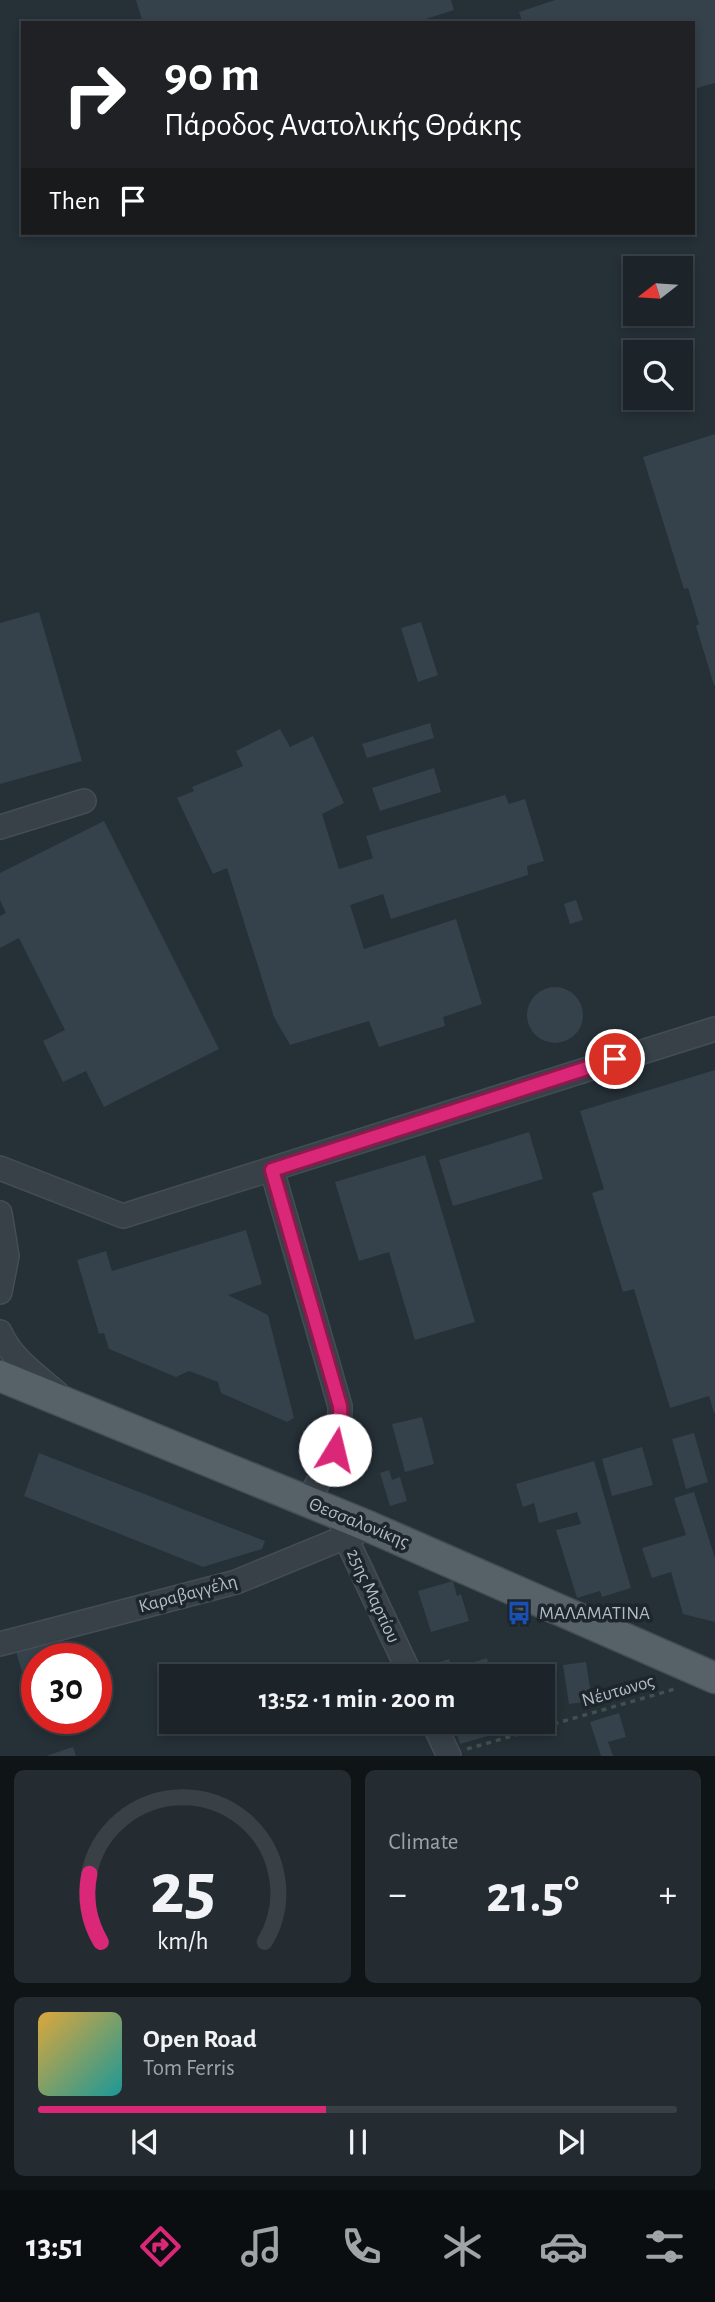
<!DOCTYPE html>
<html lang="en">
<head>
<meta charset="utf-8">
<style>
  body { margin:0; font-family:"Alegreya Sans",sans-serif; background:#252c31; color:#f1f3f6; height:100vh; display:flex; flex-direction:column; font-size:26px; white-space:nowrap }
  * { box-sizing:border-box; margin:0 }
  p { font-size:23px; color:#a0a4a8 }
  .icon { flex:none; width:38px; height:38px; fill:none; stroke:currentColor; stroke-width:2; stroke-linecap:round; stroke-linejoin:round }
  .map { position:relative; height:1756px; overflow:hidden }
  .panel { display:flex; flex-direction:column; gap:14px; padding:14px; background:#0f1417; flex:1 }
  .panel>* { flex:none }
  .hud { position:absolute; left:21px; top:21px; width:674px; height:214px; border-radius:0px; box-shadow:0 4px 10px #0003,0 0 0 2px #3a4146; background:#202124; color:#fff; overflow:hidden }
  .needle { width:46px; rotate:253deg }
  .tools { position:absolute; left:623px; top:256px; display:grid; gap:14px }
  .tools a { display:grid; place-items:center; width:70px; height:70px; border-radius:0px; background:#1c2429; box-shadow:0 4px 10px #0003,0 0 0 2px #3a4146; font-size:35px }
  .speed { position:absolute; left:21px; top:1643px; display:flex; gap:14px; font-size:35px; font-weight:700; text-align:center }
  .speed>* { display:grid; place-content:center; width:91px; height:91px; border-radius:50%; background:#1c2429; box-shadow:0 4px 10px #0003,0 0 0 2px #3a4146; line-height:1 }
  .speed .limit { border:10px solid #d22; background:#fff; color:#111 }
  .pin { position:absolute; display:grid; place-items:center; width:60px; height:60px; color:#fff; margin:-30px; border:4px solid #fff; border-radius:50%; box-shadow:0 2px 7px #0007 }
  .me { position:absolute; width:77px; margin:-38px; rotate:9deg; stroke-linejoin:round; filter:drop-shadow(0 0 5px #0008) }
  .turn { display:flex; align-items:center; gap:24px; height:147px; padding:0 28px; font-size:32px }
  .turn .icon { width:91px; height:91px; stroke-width:2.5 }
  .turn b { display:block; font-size:49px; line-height:60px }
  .then { display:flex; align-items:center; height:66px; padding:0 28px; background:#0003; gap:14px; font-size:26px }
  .big { font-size:52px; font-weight:700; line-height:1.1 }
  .panel .tile { flex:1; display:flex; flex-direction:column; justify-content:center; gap:10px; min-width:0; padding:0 24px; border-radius:10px; background:#252c31 }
  .panel .dial { align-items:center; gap:0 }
  .dial svg { height:182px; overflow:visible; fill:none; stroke:#3a4146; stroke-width:7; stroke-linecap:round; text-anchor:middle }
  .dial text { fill:#f1f3f6; stroke:none }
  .song { display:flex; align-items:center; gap:21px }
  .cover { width:84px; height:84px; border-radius:10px; background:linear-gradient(135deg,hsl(40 70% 55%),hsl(180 70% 35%)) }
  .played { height:7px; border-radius:4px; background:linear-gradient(90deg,#db2777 45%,#3a4146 45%) }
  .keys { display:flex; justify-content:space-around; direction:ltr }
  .heat { display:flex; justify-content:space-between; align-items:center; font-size:38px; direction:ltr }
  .panel .tiles { flex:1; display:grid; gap:14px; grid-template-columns:1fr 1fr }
  .tile:last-child { grid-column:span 2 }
  .trip { position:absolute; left:159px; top:1664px; width:396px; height:70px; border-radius:0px; background:#1c2429; box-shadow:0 4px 10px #0003,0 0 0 2px #3a4146; font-weight:700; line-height:70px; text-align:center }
  .tabs { display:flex; height:112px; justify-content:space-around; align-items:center; background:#0b0e10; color:#a0a4a8 }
  .tabs .icon { width:49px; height:49px }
  .tabs .active { color:#db2777 }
  .tabs b { font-size:32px; color:#f1f3f6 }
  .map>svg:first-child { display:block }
</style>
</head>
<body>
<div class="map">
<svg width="715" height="1756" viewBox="0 0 715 1756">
  <rect width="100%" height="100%" fill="#253037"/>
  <!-- building -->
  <g fill="#35424b">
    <path d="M136,0h315l3,10 -41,13h-270z"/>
    <path d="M555,0h160v83l-22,6v-66h-170l-4,-11z"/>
    <path d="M715,434v251h-1l-18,-59 3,-2 -11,-36 -4,1 -41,-132z"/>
    <path d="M39,612l43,149 -82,23v-161z"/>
    <path d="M421,622l17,53 -20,7 -17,-54z"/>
    <path d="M430,723l4,15 -67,20 -5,-14z"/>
    <path d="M280,729l10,18 23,-11 31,67 -22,11 17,55 34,-11 -7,-22 139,-41 4,9 16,-5 19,62 -17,5 1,9 -137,44 -8,-25 -33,11 14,44 92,-30 26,85 -39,13 2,9 -66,21 -10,-26 -79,24 -16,-28 -47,-149 -14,6 -36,-76 17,-7 -2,-4 51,-21 -7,-15z"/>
    <path d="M434,768l7,24 -61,19 -8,-23z"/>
    <path d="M104,821l115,228 -115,58 -18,-36 -23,11 -20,-41 22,-11 -46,-92 -19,10v-32l6,-3 -6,-13v-27z"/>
    <path d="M576,900l7,20 -13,4 -6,-20z"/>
    <circle cx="555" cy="1015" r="28"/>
    <path d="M715,1070v343h-1l-5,-17 -39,12 -36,-119 -11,3 -31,-99 12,-4 -24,-78z"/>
    <path d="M529,1132l14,47 -90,27 -14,-46z"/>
    <path d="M425,1155l50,167 -60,18 -26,-88 -30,9 -24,-79z"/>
    <path d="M246,1230l16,54 -34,11 40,20 26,103 -7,4 -66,-29 -3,-11 -29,-11 -13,6 -67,-28 -5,-16 -5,1 -22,-74 29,-9 6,20z"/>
    <path d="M422,1417l12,47 -29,8 -13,-48z"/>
    <path d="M694,1433l14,49 -22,7 -14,-50z"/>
    <path d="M642,1447l11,38 -41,11 -10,-37z"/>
    <path d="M39,1453l226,88 -3,8 -59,18 -179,-71z"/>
    <path d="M594,1461l37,127 -29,9 -2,-6 -23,7 -21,-68 25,-6 -4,-12 -38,11 -5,-20 -11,4 -7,-23z"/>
    <path d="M389,1470l3,10 8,-3 7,24 -17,5 -10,-33z"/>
    <path d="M694,1492l21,66v64l-32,-8 -12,-42 -19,6 -10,-30 44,-13 -12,-37z"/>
    <path d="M453,1581l4,15 4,-2 8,27 -38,11 -13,-41z"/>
    <path d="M63,1638l7,21h-33v30l-9,3 -12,-40z"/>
    <path d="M487,1658l5,18h-61l-3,-10 21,-7 3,10z"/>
    <path d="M586,1662l6,39 -23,3 -6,-39z"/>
    <path d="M619,1713l7,24 -18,5 5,14h-12l-11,-34z"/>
    <path d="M453,1722h47v1l-5,1 3,9 -38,11z"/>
    <path d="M73,1747l3,9h-30z"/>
  </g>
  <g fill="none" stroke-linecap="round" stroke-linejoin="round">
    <!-- minor casing -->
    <g stroke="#444d54" stroke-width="26">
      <g id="minor">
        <path d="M0,827l84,-26"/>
        <path d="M0,1168l123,48 592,-187"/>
        <path d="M272,1170l68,236c1,42 -14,61 -33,96"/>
        <path d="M0,1213l7,43 -7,36"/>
        <path d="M0,1332c11,26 36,43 57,61"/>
        <path d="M342,1524l3,12 66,140"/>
        <path d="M0,1644l236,-62 134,-55"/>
        <path d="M433,1722l16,34"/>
      </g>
    </g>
    <!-- major casing -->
    <g stroke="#444d54" stroke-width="33">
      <path id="major" d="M0,1376l370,151 345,151"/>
    </g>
    <!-- path -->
    <path stroke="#3f514f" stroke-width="3.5" stroke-dasharray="5 5" stroke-linecap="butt" d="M467,1749l208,-60"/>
    <!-- minor -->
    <use href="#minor" stroke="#384148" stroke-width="23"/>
    <!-- major -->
    <use href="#major" stroke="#566168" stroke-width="30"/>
  </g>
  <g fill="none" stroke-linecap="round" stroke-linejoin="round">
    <!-- route casing -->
    <g stroke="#8e194d" stroke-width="18">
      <path id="route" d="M335,1450l6,-21 -1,-23 -68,-236 343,-111"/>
    </g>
    <!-- route -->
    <use href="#route" stroke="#db2777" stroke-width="12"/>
  </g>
  <!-- icons -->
  <defs>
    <g id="bus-bare" transform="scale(1.89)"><path d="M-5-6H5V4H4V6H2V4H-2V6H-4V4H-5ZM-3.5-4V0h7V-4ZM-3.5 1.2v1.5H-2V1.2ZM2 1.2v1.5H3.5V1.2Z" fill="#1a4fb4" stroke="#1d262d" stroke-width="2.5" paint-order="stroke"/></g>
  </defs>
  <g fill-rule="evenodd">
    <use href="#bus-bare" x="519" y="1613"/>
  </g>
  <g text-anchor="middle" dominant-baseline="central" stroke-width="7" stroke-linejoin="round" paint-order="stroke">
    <!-- street labels -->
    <g font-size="19" fill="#b3bcc4" stroke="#1d262d">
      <text transform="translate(359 1523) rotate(22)">Θεσσαλονίκης</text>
      <text transform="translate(188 1594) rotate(-15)">Καραβαγγέλη</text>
      <text transform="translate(373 1596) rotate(65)">25ης Μαρτίου</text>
      <text transform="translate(618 1691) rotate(-16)">Νέυτωνος</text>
    </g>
    <!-- poi labels -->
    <g font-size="19" fill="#b3bcc4" stroke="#1d262d" text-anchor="start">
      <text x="539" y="1613">ΜΑΛΑΜΑΤΙΝΑ</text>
    </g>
  </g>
</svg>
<div class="tools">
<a><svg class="needle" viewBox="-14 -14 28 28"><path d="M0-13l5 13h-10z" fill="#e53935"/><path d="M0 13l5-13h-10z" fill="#a0a4a8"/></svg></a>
<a><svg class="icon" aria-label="search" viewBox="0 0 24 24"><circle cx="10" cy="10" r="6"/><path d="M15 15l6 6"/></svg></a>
</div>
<div class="speed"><div class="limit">30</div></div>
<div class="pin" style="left:615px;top:1059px;background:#d93025"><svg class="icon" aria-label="arrive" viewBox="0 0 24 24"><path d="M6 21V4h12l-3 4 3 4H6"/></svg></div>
<svg class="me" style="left:335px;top:1450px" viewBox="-20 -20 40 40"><circle r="19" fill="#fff"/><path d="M0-13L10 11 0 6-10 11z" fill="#db2777"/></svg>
<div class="trip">13:52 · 1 min · 200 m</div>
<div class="hud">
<div class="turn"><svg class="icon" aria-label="right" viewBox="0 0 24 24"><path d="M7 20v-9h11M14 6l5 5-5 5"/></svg><div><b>90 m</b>Πάροδος Ανατολικής Θράκης</div></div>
<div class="then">Then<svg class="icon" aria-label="arrive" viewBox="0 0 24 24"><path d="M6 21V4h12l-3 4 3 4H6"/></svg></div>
</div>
</div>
<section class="panel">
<div class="tiles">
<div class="tile dial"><svg viewBox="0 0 100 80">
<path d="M14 69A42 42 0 1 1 86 69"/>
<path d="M14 69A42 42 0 0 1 9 39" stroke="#db2777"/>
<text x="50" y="56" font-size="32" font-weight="700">25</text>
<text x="50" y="72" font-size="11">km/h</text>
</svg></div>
<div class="tile"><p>Climate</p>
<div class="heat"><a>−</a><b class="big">21.5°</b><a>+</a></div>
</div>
<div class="tile">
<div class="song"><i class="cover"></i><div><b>Open Road</b><p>Tom Ferris</p></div></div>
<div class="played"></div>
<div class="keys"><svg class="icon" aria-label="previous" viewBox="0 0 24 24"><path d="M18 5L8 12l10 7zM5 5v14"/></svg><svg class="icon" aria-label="pause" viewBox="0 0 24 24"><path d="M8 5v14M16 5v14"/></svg><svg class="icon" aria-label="next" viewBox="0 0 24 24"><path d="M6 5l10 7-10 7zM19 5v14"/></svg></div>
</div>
</div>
</section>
<nav class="tabs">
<b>13:51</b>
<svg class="icon active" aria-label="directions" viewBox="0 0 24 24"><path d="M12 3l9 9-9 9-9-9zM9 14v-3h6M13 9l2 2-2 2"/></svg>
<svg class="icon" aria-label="music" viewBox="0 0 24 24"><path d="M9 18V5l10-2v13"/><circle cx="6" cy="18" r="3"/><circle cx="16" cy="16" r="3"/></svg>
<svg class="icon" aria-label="phone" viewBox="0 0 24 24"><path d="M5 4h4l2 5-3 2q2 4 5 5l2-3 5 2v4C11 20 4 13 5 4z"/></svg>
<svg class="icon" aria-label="climate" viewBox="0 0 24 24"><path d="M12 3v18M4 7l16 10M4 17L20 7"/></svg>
<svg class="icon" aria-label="car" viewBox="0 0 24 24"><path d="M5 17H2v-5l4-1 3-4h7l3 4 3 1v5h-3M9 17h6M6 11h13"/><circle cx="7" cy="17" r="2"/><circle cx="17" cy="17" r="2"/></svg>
<svg class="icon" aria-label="filters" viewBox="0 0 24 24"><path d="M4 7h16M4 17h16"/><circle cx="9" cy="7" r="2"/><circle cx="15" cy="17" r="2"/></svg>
</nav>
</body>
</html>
